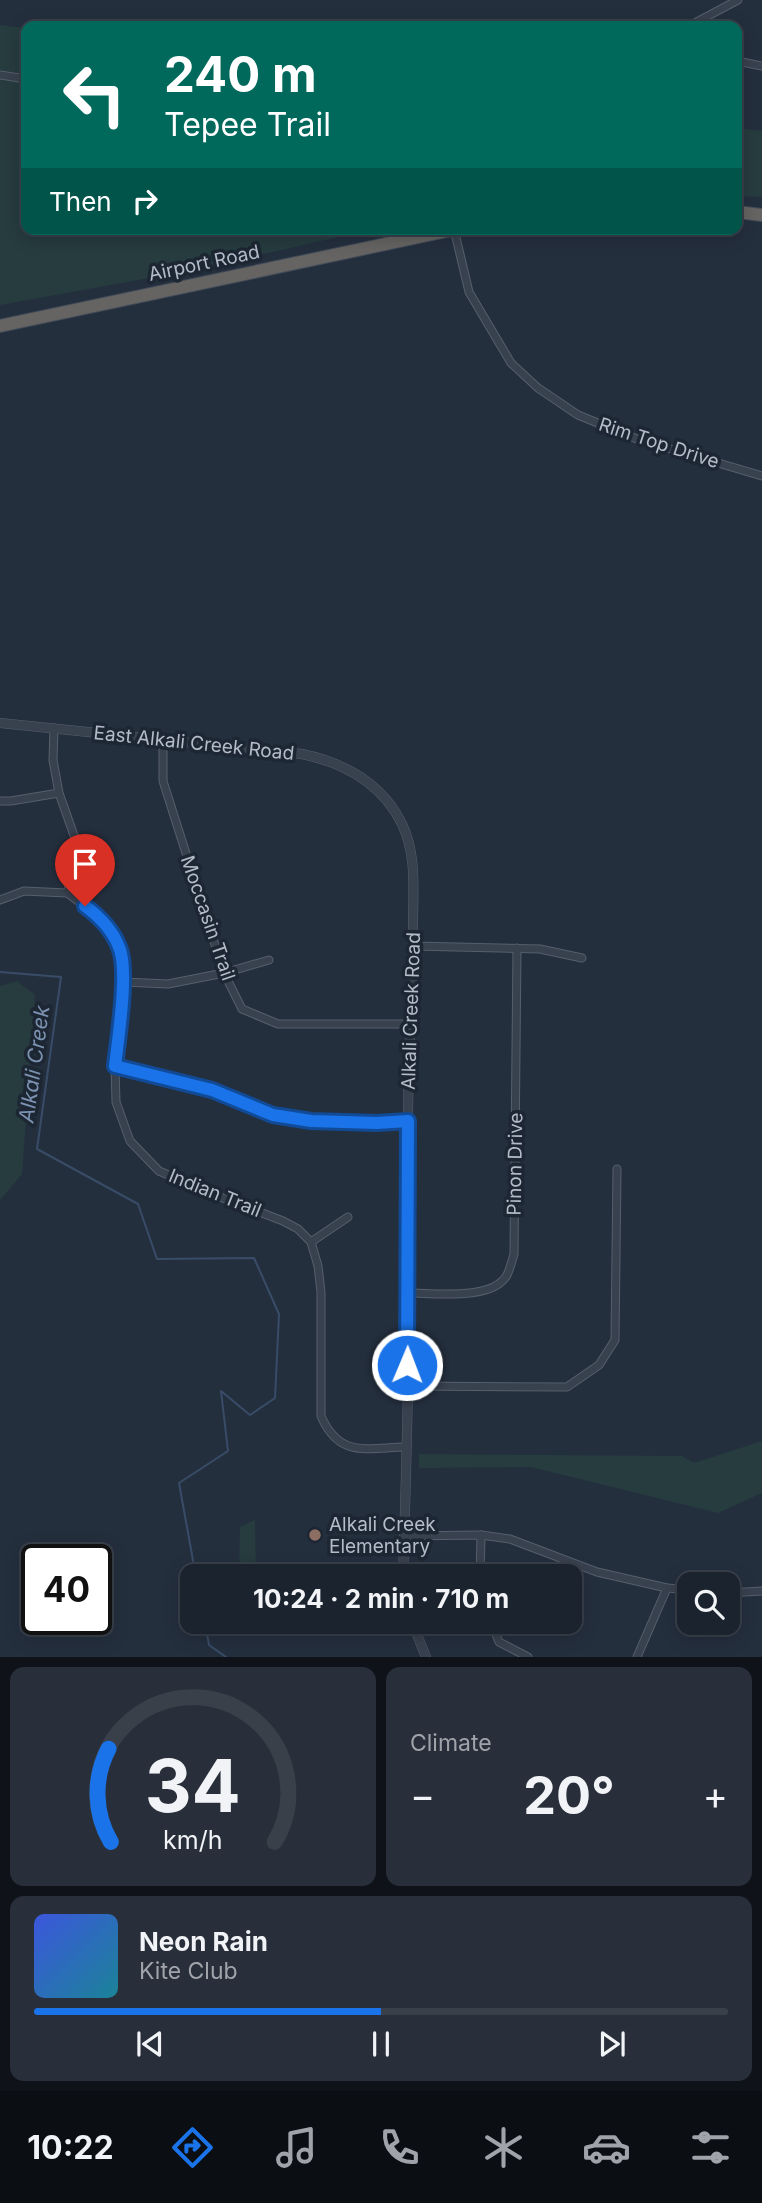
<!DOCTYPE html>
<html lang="en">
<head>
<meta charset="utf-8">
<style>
  body { margin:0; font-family:Inter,sans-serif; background:#282f3a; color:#f1f3f6; height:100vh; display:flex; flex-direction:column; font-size:26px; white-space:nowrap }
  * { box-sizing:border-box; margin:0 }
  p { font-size:23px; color:#a0a4aa }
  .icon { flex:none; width:38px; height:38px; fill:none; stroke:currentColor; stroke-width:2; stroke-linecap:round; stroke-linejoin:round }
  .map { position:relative; height:1657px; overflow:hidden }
  .drawer { display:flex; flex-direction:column; gap:10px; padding:10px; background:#0f1319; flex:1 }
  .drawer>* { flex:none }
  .guide { position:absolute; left:21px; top:21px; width:721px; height:214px; border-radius:14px; box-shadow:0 4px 18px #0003,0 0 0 2px #39404a; background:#00695c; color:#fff; overflow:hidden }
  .buttons { position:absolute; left:677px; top:1572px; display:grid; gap:14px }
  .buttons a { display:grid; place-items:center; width:63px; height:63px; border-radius:14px; background:#1b232e; box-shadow:0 4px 18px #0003,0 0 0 2px #39404a; font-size:35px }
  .speed { position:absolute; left:21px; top:1544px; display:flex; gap:14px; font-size:35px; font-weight:700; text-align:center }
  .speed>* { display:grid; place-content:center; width:91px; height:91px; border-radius:50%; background:#1b232e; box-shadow:0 4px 18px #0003,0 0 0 2px #39404a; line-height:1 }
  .speed .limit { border:4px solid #111; border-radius:10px; background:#fff; color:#111 }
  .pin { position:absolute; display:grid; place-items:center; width:60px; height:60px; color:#fff; margin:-72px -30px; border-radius:50% 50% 50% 0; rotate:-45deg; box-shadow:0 0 7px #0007 }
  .pin .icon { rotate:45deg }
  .me { position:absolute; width:77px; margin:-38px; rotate:1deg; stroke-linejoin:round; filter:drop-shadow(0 0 5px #0008) }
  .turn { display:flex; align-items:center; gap:24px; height:147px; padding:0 28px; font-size:32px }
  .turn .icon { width:91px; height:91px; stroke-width:2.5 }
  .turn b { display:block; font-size:49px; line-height:60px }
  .then { display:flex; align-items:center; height:66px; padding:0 28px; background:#0003; gap:14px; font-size:26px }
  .big { font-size:52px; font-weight:700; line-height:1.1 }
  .drawer .tile { flex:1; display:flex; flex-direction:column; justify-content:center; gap:10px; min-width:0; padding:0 24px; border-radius:14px; background:#282f3a }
  .drawer .dial { align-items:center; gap:0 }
  .dial svg { height:182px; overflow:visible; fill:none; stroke:#39404a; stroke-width:7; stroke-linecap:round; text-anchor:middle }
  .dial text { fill:#f1f3f6; stroke:none }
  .song { display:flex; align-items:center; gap:21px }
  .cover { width:84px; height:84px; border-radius:10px; background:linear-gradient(135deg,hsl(230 70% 55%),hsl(190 70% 35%)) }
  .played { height:7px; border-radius:4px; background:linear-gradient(90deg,#1a73e8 50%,#39404a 50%) }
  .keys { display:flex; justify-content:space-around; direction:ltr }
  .heat { display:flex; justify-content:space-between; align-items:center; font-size:38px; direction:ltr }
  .drawer .tiles { flex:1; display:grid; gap:10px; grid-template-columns:1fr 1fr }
  .tile:last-child { grid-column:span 2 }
  .trip { position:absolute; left:180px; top:1564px; width:402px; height:70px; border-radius:14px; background:#1b232e; box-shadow:0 4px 18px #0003,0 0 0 2px #39404a; font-weight:700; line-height:70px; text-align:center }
  .dock { display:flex; height:112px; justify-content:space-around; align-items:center; background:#0b0e12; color:#a0a4aa }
  .dock .icon { width:49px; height:49px }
  .dock .selected { color:#1a73e8 }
  .dock b { font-size:32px; color:#f1f3f6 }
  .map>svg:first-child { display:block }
</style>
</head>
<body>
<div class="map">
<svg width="762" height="1657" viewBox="0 0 762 1657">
  <rect width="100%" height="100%" fill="#242f3e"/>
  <!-- green -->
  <g fill="#263c3f">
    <path d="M0,25l26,3v201h348l-186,42 -188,34z"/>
    <path d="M737,128l25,3v66l-25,-1z"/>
    <path d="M17,981l18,14 -13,179 -22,26v-214z"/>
    <path d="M762,1441v52l-44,20 -187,-46 -112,1v-14l263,2 12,7z"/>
    <path d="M255,1520l1,57h-17l1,-50z"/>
  </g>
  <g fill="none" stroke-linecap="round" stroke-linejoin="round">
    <!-- stream -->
    <g stroke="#394c67" stroke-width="2">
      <path d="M0,972l61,5 -24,172 101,55 19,55 97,-1 25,56 -4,84 -25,17 -29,-24 7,60 -49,32 17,94"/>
      <path d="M205,1622l4,23 17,12"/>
    </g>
    <!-- minor casing -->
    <g stroke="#565f6c" stroke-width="9">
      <g id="minor">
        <path d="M689,26l49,-26"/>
        <path d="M737,61l25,5"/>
        <path d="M0,75l26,4"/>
        <path d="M454,229l15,63 42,71 27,25 40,27 59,24 125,37"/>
        <path d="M54,728l-1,32 6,33 18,51 -4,30 -6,19"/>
        <path d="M163,740v41l61,192 18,36 36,15h132"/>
        <path d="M0,801h11l48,-8"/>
        <path d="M0,900l24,-9 43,2 35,26 18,29 3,34 -8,84 1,36 14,39 29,30 56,24 68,26 15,8 13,13 7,24 3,26v124c18,42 45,32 84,31"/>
        <path d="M413,946l127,3 42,9"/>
        <path d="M123,982l45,2 56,-11 45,-13"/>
        <path d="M115,1066l97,24 61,25 38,6 66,2 30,-2"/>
        <path d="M311,1242l37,-25"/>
        <path d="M409,1293c25,0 84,8 98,-18 3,-6 5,-14 7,-21l3,-306"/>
        <path d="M406,1386l161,1 32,-22 16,-25 2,-171"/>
        <path d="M404,1536l77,-1 29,4 87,33 70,16 23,2"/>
        <path d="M480,1577l1,-42"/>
        <path d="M728,1593l34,-2"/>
        <path d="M491,1622l8,20 29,15"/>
        <path d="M637,1657l30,-69"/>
      </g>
    </g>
    <!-- tertiary casing -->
    <g stroke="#565f6c" stroke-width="10">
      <g id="tertiary">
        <path d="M0,723l302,31c43,9 80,29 100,70 15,31 11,67 11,100 0,65 -5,131 -5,196 -1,57 1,113 1,170 0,95 -3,191 -6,287"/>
        <path d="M412,1622l14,35"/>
      </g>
    </g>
    <!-- trunk casing -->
    <g stroke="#434c59" stroke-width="14">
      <g id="trunk">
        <path d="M737,212l25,3"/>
        <path d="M0,326l456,-97"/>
      </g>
    </g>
    <!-- minor -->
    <use href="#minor" stroke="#38414e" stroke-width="7"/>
    <!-- tertiary -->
    <use href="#tertiary" stroke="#38414e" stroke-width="9"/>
    <!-- trunk -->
    <use href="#trunk" stroke="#656462" stroke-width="12"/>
  </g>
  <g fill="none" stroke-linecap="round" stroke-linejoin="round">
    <!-- route casing -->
    <g stroke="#114b97" stroke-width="18">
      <path id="route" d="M85,906c15,11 27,23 34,41 10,22 -1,92 -4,119l97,24 61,25 38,6 66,2 31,-2 -1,244"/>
    </g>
    <!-- route -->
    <use href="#route" stroke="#1a73e8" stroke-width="12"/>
  </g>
  <!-- markers -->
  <circle fill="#8d6e63" stroke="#1d2633" stroke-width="2.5" cx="315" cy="1535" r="7"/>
  <g text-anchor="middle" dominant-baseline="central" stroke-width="7" stroke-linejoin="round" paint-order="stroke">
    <!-- street labels -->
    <g font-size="19" fill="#b4bcc9" stroke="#1d2633">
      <text transform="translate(204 263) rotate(-12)">Airport Road</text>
      <text transform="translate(659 443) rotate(18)">Rim Top Drive</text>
      <text transform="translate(194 743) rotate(6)">East Alkali Creek Road</text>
      <text transform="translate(208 918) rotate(71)">Moccasin Trail</text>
      <text transform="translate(411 1011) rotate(-88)">Alkali Creek Road</text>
      <text transform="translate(515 1164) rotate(-89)">Pinon Drive</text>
      <text transform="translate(215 1193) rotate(22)">Indian Trail</text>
    </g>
    <!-- poi labels -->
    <g font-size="19" fill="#b4bcc9" stroke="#1d2633" text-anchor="start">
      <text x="329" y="1524">Alkali Creek<tspan x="329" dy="22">Elementary</tspan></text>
    </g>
    <!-- water labels -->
    <g font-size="21" font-style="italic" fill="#7c92b1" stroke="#1d2633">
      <text transform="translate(34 1064) rotate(-82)">Alkali Creek</text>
    </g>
  </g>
</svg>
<div class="buttons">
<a><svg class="icon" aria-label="search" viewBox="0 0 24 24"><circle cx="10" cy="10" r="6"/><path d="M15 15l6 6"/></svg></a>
</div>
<div class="speed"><div class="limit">40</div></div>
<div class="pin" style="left:85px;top:906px;background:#d93025"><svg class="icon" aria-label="arrive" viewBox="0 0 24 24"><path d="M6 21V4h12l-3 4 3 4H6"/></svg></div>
<svg class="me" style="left:407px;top:1365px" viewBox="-20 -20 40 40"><circle r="17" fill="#1a73e8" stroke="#fff" stroke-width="3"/><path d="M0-11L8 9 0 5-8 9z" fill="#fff"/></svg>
<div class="trip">10:24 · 2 min · 710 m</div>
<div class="guide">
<div class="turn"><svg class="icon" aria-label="left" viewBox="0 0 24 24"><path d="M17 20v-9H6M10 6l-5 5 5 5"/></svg><div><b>240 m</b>Tepee Trail</div></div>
<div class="then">Then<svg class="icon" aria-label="right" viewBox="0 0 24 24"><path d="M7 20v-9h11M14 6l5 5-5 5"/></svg></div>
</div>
</div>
<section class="drawer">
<div class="tiles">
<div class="tile dial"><svg viewBox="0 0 100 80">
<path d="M14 69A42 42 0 1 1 86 69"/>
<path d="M14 69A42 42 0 0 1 13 28" stroke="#1a73e8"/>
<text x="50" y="56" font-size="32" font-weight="700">34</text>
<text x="50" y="72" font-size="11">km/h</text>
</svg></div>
<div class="tile"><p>Climate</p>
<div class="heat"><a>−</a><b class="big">20°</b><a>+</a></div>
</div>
<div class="tile">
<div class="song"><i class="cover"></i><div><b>Neon Rain</b><p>Kite Club</p></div></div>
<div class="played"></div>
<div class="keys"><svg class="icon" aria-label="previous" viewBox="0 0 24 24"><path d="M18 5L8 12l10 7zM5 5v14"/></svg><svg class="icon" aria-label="pause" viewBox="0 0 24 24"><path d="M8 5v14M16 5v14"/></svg><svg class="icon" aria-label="next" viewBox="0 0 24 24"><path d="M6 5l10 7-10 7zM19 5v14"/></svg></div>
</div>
</div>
</section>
<nav class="dock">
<b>10:22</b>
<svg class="icon selected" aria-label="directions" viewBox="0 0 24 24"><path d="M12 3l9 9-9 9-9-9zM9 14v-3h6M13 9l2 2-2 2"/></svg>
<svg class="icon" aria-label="music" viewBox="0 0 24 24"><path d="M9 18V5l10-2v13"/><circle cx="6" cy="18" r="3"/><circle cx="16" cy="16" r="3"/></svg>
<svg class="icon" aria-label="phone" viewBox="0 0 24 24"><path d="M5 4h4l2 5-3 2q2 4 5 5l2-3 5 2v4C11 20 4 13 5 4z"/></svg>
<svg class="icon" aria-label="climate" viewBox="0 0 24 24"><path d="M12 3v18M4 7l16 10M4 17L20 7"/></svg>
<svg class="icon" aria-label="car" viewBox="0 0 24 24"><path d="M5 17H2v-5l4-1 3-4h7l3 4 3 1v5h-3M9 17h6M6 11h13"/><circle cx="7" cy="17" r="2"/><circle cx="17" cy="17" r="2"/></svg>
<svg class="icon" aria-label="filters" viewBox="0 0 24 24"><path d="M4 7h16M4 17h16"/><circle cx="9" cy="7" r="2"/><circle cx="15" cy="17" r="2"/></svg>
</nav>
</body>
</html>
